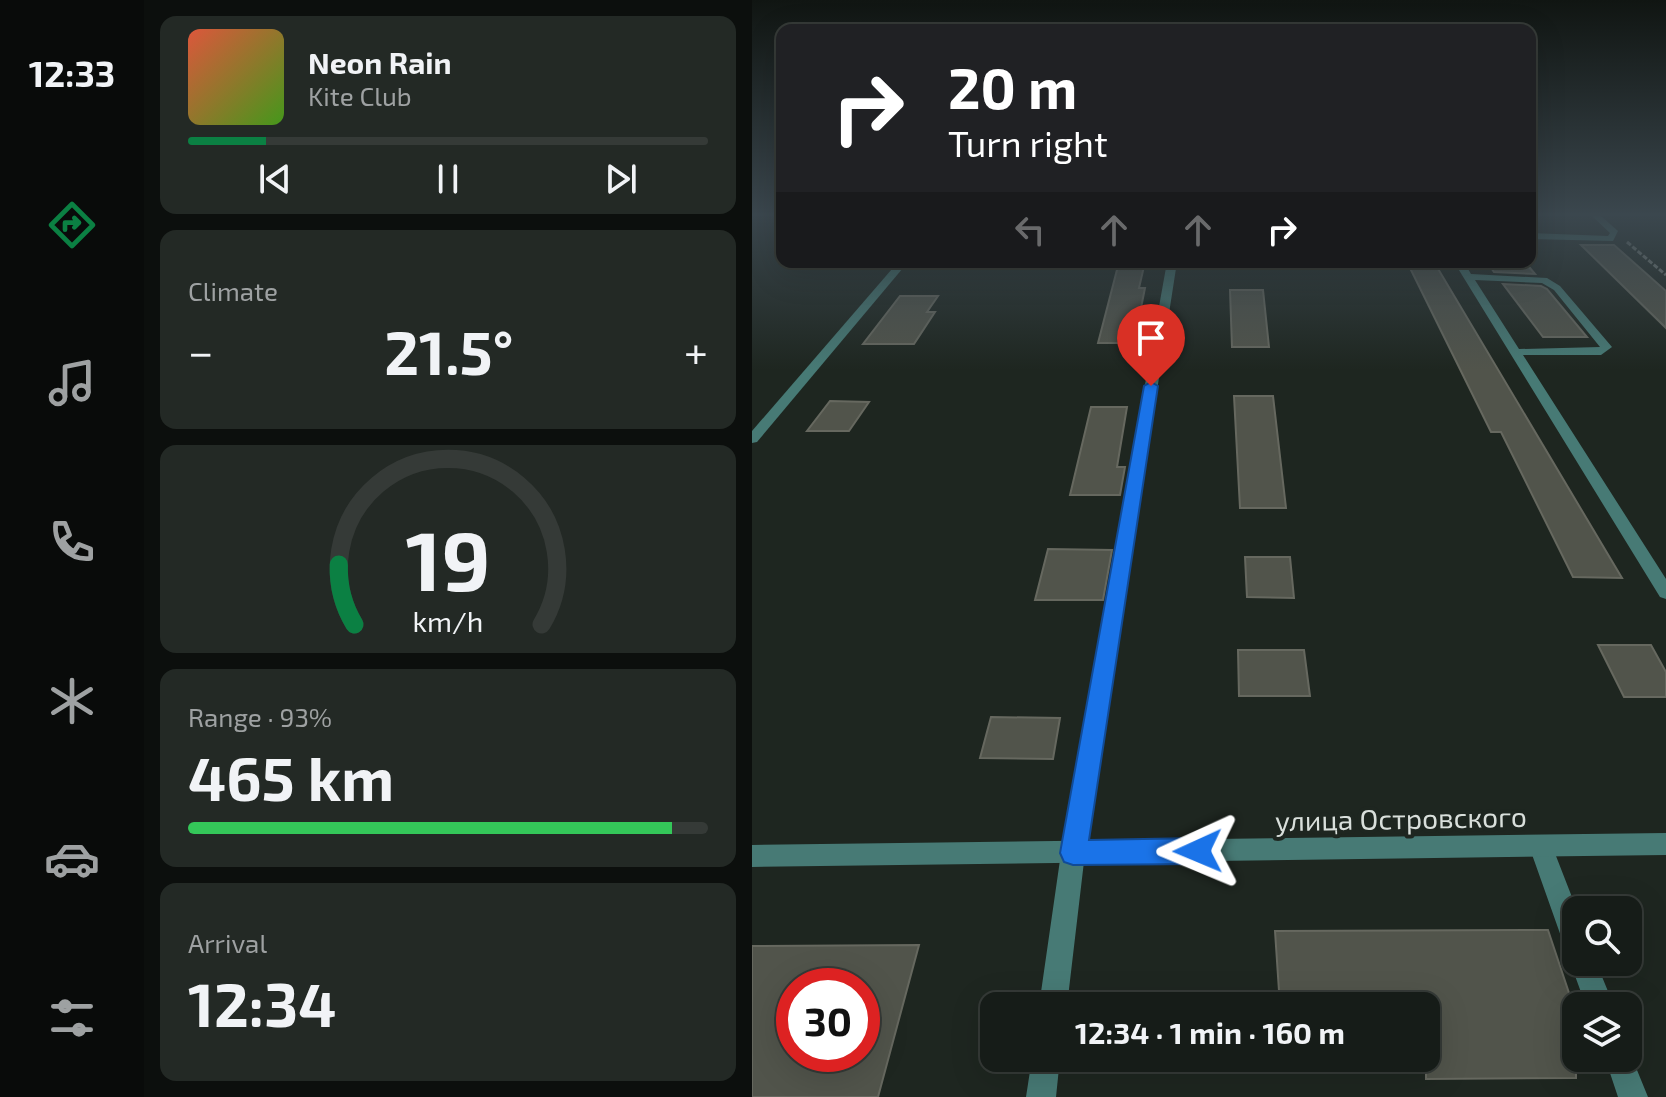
<!DOCTYPE html>
<html lang="en">
<head>
<meta charset="utf-8">
<style>
  body { margin:0; font-family:"Exo 2",sans-serif; background:#232925; color:#f1f3f6; height:100vh; display:flex; flex-direction:column; font-size:30px; white-space:nowrap }
  * { box-sizing:border-box; margin:0 }
  p { font-size:26px; color:#9ea1a2 }
  .icon { flex:none; width:44px; height:44px; fill:none; stroke:currentColor; stroke-width:2; stroke-linecap:round; stroke-linejoin:round }
  .map { position:relative; flex:1; overflow:hidden }
  .side { display:flex; flex-direction:column; gap:16px; padding:16px; background:#0c0f0d; width:608px }
  .side>* { flex:none }
  .guide { position:absolute; left:24px; top:24px; width:760px; height:244px; border-radius:16px; box-shadow:0 8px 32px #0002,0 0 0 2px #353a37; background:#202124; color:#fff; overflow:hidden }
  .buttons { position:absolute; left:810px; top:896px; display:grid; gap:16px }
  .buttons a { display:grid; place-items:center; width:80px; height:80px; border-radius:16px; background:#161c18; box-shadow:0 8px 32px #0002,0 0 0 2px #353a37; font-size:40px }
  .speed { position:absolute; left:24px; top:968px; display:flex; gap:16px; font-size:40px; font-weight:700; text-align:center }
  .speed>* { display:grid; place-content:center; width:104px; height:104px; border-radius:50%; background:#161c18; box-shadow:0 8px 32px #0002,0 0 0 2px #353a37; line-height:1 }
  .speed .limit { border:12px solid #d22; background:#fff; color:#111 }
  .pin { position:absolute; display:grid; place-items:center; width:68px; height:68px; color:#fff; margin:-82px -34px; border-radius:50% 50% 50% 0; rotate:-45deg; box-shadow:0 0 8px #0007 }
  .pin .icon { rotate:45deg }
  .me { position:absolute; width:88px; margin:-44px; rotate:269deg; stroke-linejoin:round; filter:drop-shadow(0 0 6px #0008) }
  .turn { display:flex; align-items:center; gap:28px; height:168px; padding:0 40px; font-size:36px }
  .turn .icon { width:104px; height:104px; stroke-width:2.5 }
  .turn b { display:block; font-size:56px; line-height:68px }
  .lanes { display:flex; align-items:center; height:76px; padding:0 40px; background:#0003; justify-content:center; gap:40px; direction:ltr }
  .lanes .off { opacity:.35 }
  .big { font-size:60px; font-weight:700; line-height:1.1 }
  .side .tile { flex:1; display:flex; flex-direction:column; justify-content:center; gap:12px; min-width:0; padding:0 28px; border-radius:16px; background:#232925 }
  .side .dial { align-items:center; gap:0 }
  .dial svg { height:208px; overflow:visible; fill:none; stroke:#353a37; stroke-width:7; stroke-linecap:round; text-anchor:middle }
  .dial text { fill:#f1f3f6; stroke:none }
  .song { display:flex; align-items:center; gap:24px }
  .cover { width:96px; height:96px; border-radius:12px; background:linear-gradient(135deg,hsl(10 70% 55%),hsl(100 70% 35%)) }
  .played { height:8px; border-radius:4px; background:linear-gradient(90deg,#0b8043 15%,#353a37 15%) }
  .keys { display:flex; justify-content:space-around; direction:ltr }
  .heat { display:flex; justify-content:space-between; align-items:center; font-size:44px; direction:ltr }
  .charge { height:12px; border-radius:6px; background:linear-gradient(90deg,#34c759 93%,#353a37 0) }
  .trip { position:absolute; left:228px; top:992px; width:460px; height:80px; border-radius:16px; background:#161c18; box-shadow:0 8px 32px #0002,0 0 0 2px #353a37; font-weight:700; line-height:80px; text-align:center }
  main { display:flex; flex:1; min-height:0 }
  .tabs { display:flex; flex-direction:column; width:144px; justify-content:space-around; align-items:center; background:#090b0a; color:#9ea1a2 }
  .tabs .icon { width:56px; height:56px }
  .tabs .on { color:#0b8043 }
  .tabs b { font-size:36px; color:#f1f3f6 }
  .map>svg:first-child { display:block }
</style>
</head>
<body>
<main>
<nav class="tabs">
<b>12:33</b>
<svg class="icon on" aria-label="directions" viewBox="0 0 24 24"><path d="M12 3l9 9-9 9-9-9zM9 14v-3h6M13 9l2 2-2 2"/></svg>
<svg class="icon" aria-label="music" viewBox="0 0 24 24"><path d="M9 18V5l10-2v13"/><circle cx="6" cy="18" r="3"/><circle cx="16" cy="16" r="3"/></svg>
<svg class="icon" aria-label="phone" viewBox="0 0 24 24"><path d="M5 4h4l2 5-3 2q2 4 5 5l2-3 5 2v4C11 20 4 13 5 4z"/></svg>
<svg class="icon" aria-label="climate" viewBox="0 0 24 24"><path d="M12 3v18M4 7l16 10M4 17L20 7"/></svg>
<svg class="icon" aria-label="car" viewBox="0 0 24 24"><path d="M5 17H2v-5l4-1 3-4h7l3 4 3 1v5h-3M9 17h6M6 11h13"/><circle cx="7" cy="17" r="2"/><circle cx="17" cy="17" r="2"/></svg>
<svg class="icon" aria-label="filters" viewBox="0 0 24 24"><path d="M4 7h16M4 17h16"/><circle cx="9" cy="7" r="2"/><circle cx="15" cy="17" r="2"/></svg>
</nav>
<section class="side">
<div class="tile">
<div class="song"><i class="cover"></i><div><b>Neon Rain</b><p>Kite Club</p></div></div>
<div class="played"></div>
<div class="keys"><svg class="icon" aria-label="previous" viewBox="0 0 24 24"><path d="M18 5L8 12l10 7zM5 5v14"/></svg><svg class="icon" aria-label="pause" viewBox="0 0 24 24"><path d="M8 5v14M16 5v14"/></svg><svg class="icon" aria-label="next" viewBox="0 0 24 24"><path d="M6 5l10 7-10 7zM19 5v14"/></svg></div>
</div>
<div class="tile"><p>Climate</p>
<div class="heat"><a>−</a><b class="big">21.5°</b><a>+</a></div>
</div>
<div class="tile dial"><svg viewBox="0 0 100 80">
<path d="M14 69A42 42 0 1 1 86 69"/>
<path d="M14 69A42 42 0 0 1 8 46" stroke="#0b8043"/>
<text x="50" y="56" font-size="32" font-weight="700">19</text>
<text x="50" y="72" font-size="11">km/h</text>
</svg></div>
<div class="tile"><p>Range · 93%</p><b class="big">465 km</b><div class="charge"></div></div>
<div class="tile"><p>Arrival</p><b class="big">12:34</b></div>
</section>
<div class="map">
<svg width="914" height="1097" viewBox="0 0 914 1097">
  <rect width="100%" height="100%" fill="#1e2620"/>
  <!-- building -->
  <g fill="#51544b" stroke="#66685f" stroke-width="2" fill-rule="evenodd">
    <path d="M829,245h33l52,46v37z"/>
    <path d="M367,262h26l-6,26h6l-11,55h-36z"/>
    <path d="M655,262h27l188,316 -49,-1 -72,-145h-10z"/>
    <path d="M735,262h38l10,12 -41,-2z"/>
    <path d="M751,284l38,2 6,3 40,48h-44z"/>
    <path d="M478,290h33l6,57h-37z"/>
    <path d="M148,296h38l-11,16h8l-21,32h-51z"/>
    <path d="M482,396h39l13,112h-46z"/>
    <path d="M78,401l39,1 -20,29h-42z"/>
    <path d="M339,407h36l-10,60h8l-5,28h-50z"/>
    <path d="M296,549l64,1 -9,50h-68z"/>
    <path d="M493,557h45l4,41 -47,-1z"/>
    <path d="M846,645h53l15,27v25h-42z"/>
    <path d="M486,650h66l6,46h-71z"/>
    <path d="M239,717l69,1 -7,41 -73,-1z"/>
    <path d="M796,930l28,84v64l-150,1v-73h-146l-5,-75z"/>
    <path d="M167,945l-41,152h-126v-151zM42,986h68v68h-68z"/>
  </g>
  <g fill="none" stroke-linecap="round" stroke-linejoin="round">
    <!-- path -->
    <path stroke="#828984" stroke-width="3" stroke-dasharray="5 2" stroke-linecap="butt" d="M875,242l39,33"/>
    <!-- lane -->
    <g fill="#477a75" fill-rule="evenodd">
      <path d="M840,216h9l17,15 -5,10 -83,-2v-6l78,3 2,-3z"/>
      <path d="M146,262h10l-151,180 -5,1v-12z"/>
      <path d="M415,262h10l-92,591 -18,153h-28l22,-153z"/>
      <path d="M702,262h10l7,12 76,4 13,8 52,61 -11,8h-78l143,224v20l-6,-2zM723,280l67,3 12,7 46,57 -81,2z"/>
      <path d="M789,835l8,3 28,72 -1,52h20l18,44h-28l-16,-44 3,-8 -6,-3 -4,-9 -34,-96 4,-8z"/>
      <path d="M876,1048l20,49h-30l-13,-39h23z"/>
      <path d="M280,1058h28l-4,39h-30z"/>
    </g>
    <!-- street -->
    <path fill="#477a75" fill-rule="evenodd" d="M914,833v22l-914,12v-22z"/>
  </g>
  <!-- sky -->
  <linearGradient id="sky" x2="0" y2="1"><stop stop-color="#101512"/><stop offset="0.58" stop-color="#3b474e"/><stop offset="1" stop-color="#3b474e" stop-opacity="0"/></linearGradient>
  <rect width="914" height="370" fill="url(#sky)"/>
  <!-- route -->
  <path fill="#1a73e8" stroke="#114b97" stroke-width="2" d="M399,382l7,4 -69,454 109,-2 9,4 4,9 -4,9 -9,4 -125,1 -9,-3 -4,-9 84,-467z"/>
  <g text-anchor="middle" dominant-baseline="central" stroke-width="8" stroke-linejoin="round" paint-order="stroke">
    <!-- near-street labels -->
    <g font-size="28" fill="#d9dfdb" stroke="#1e2620">
      <text transform="translate(649 818) rotate(-1)">улица Островского</text>
    </g>
  </g>
</svg>
<div class="buttons">
<a><svg class="icon" aria-label="search" viewBox="0 0 24 24"><circle cx="10" cy="10" r="6"/><path d="M15 15l6 6"/></svg></a>
<a><svg class="icon" aria-label="layers" viewBox="0 0 24 24"><path d="M12 4l9 5-9 5-9-5zM3 14l9 5 9-5"/></svg></a>
</div>
<div class="speed"><div class="limit">30</div></div>
<div class="pin" style="left:399px;top:386px;background:#d93025"><svg class="icon" aria-label="arrive" viewBox="0 0 24 24"><path d="M6 21V4h12l-3 4 3 4H6"/></svg></div>
<svg class="me" style="left:446px;top:851px" viewBox="-20 -20 40 40"><path d="M0-17L14 15 0 8-14 15z" fill="#1a73e8" stroke="#fff" stroke-width="4"/></svg>
<div class="trip">12:34 · 1 min · 160 m</div>
<div class="guide">
<div class="turn"><svg class="icon" aria-label="right" viewBox="0 0 24 24"><path d="M7 20v-9h11M14 6l5 5-5 5"/></svg><div><b>20 m</b>Turn right</div></div>
<div class="lanes"><svg class="icon off" aria-label="left" viewBox="0 0 24 24"><path d="M17 20v-9H6M10 6l-5 5 5 5"/></svg><svg class="icon off" aria-label="ahead" viewBox="0 0 24 24"><path d="M12 20V5M6 11l6-6 6 6"/></svg><svg class="icon off" aria-label="ahead" viewBox="0 0 24 24"><path d="M12 20V5M6 11l6-6 6 6"/></svg><svg class="icon" aria-label="right" viewBox="0 0 24 24"><path d="M7 20v-9h11M14 6l5 5-5 5"/></svg></div>
</div>
</div>
</main>
</body>
</html>
